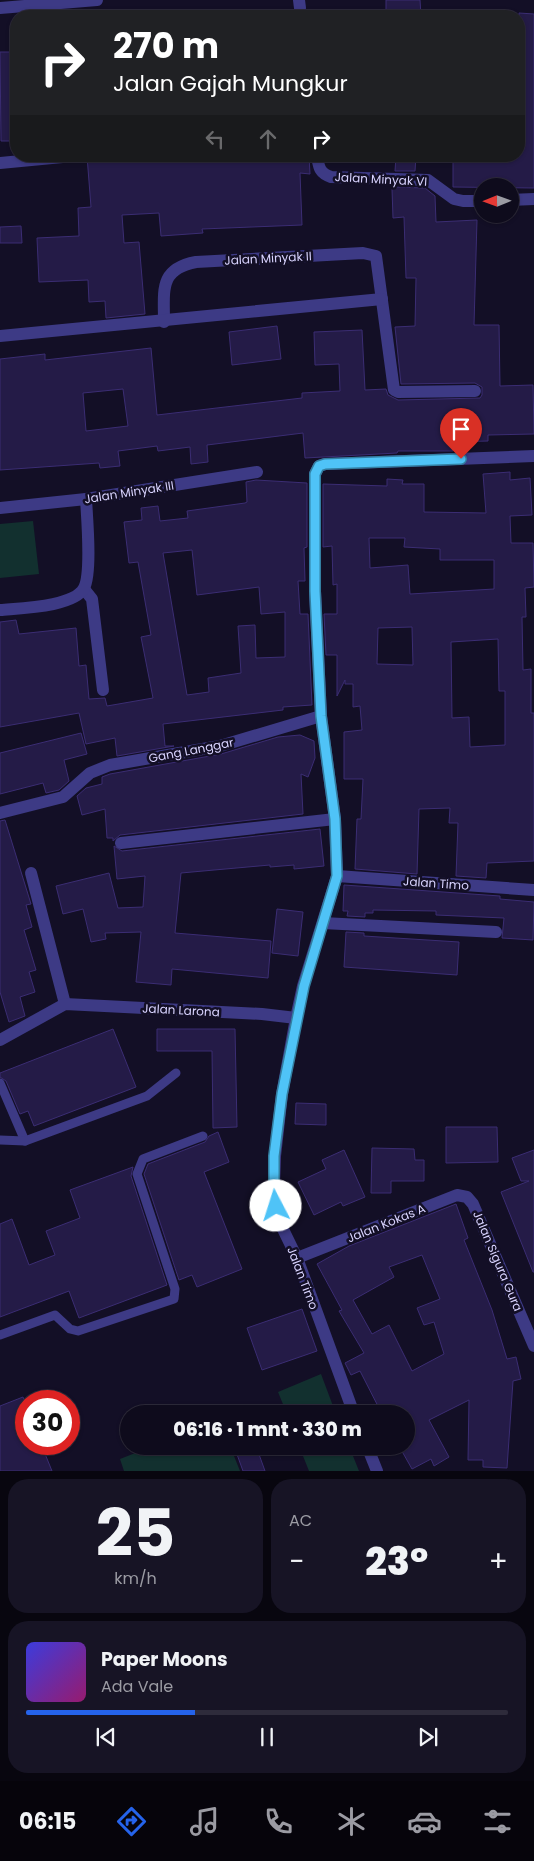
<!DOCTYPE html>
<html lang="id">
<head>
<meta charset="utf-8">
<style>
  body { margin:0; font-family:Poppins,sans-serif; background:#171425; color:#f1f3f6; height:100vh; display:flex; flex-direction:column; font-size:19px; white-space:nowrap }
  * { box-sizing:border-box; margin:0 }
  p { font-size:16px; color:#9b9ba3 }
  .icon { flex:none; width:28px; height:28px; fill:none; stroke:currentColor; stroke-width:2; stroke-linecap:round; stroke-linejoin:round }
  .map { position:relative; height:1471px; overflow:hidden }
  .side { display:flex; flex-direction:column; gap:8px; padding:8px; background:#08060f; flex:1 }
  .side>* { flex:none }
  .banner { position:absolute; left:10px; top:10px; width:515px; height:152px; border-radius:20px; box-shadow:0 1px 4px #0004,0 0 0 1px #2e2b3b; background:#202124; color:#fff; overflow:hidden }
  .needle { width:32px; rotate:269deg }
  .controls { position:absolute; left:474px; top:178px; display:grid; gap:10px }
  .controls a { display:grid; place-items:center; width:45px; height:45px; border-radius:50%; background:#0e0b1c; box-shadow:0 1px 4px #0004,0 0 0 1px #2e2b3b; font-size:25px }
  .speed { position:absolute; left:15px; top:1390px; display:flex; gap:10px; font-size:25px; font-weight:700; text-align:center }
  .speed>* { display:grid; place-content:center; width:65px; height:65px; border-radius:50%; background:#0e0b1c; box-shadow:0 1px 4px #0004,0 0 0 1px #2e2b3b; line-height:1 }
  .speed .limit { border:8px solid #d22; background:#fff; color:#111 }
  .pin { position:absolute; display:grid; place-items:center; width:42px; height:42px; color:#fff; margin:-51px -21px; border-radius:50% 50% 50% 0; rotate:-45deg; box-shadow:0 0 5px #0007 }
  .pin .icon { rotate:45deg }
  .me { position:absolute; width:55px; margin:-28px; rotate:355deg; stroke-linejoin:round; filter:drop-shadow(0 0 4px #0008) }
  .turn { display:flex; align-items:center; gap:18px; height:105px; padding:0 20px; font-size:22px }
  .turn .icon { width:65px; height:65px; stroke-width:2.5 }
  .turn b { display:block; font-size:35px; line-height:42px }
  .lanes { display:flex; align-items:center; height:48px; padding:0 20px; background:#0003; justify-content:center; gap:25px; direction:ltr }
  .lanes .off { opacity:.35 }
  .big { font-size:38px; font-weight:800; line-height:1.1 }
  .side .widget { flex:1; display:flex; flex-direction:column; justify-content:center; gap:8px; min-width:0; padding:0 18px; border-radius:20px; background:#171425 }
  .side .dial { align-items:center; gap:0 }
  .dial b { font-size:65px; line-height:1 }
  .song { display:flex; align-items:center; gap:15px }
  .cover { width:60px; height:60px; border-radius:8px; background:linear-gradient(135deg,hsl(240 70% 55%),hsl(320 70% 35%)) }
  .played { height:5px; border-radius:2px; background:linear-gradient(90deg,#2563eb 35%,#2e2b3b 35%) }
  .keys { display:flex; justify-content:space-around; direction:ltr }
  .heat { display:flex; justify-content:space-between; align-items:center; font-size:28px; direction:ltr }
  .side .tiles { flex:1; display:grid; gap:8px; grid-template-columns:1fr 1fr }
  .widget:last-child { grid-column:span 2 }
  .trip { position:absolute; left:120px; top:1405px; width:295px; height:50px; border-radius:25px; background:#0e0b1c; box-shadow:0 1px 4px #0004,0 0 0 1px #2e2b3b; font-weight:800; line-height:50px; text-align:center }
  .menu { display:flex; height:80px; justify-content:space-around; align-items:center; background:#06040b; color:#9b9ba3 }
  .menu .icon { width:35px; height:35px }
  .menu .active { color:#2563eb }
  .menu b { font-size:22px; color:#f1f3f6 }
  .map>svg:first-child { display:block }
</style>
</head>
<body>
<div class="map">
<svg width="534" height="1471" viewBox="0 0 534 1471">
  <rect width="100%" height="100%" fill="#130f26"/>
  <!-- green -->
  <g fill="#12302f">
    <path d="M33,521l6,53 -39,4v-54z"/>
    <path d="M321,1374l15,40h-49l-9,-22z"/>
    <path d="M153,1446h77l10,25h-116l-4,-12z"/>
    <path d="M299,1446h50l10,25h-50z"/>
  </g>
  <!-- building -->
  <g fill="#241b47" stroke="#3b2d73" fill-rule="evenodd">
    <path d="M386,0h34l1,16h-35z"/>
    <path d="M519,13l15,1v174l-81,-1v-31h66z"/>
    <path d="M0,52h16v89h-15z"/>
    <path d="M87,156h222l1,18 -10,-1 2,52 -100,4 1,4 -42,3 -2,-23 -37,2 2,28 15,-1 6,72 -39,4 -1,-17 -16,1 -1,-22 -49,2 -2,-44 42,-2 -1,-28 13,-1z"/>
    <path d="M396,156h20l-1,15h-20z"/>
    <path d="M394,187l31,1 10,8 1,26 41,-2 -3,105h25l1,61 33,-1 1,49 -46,1v6l-36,1 1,9h-55l-1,2 -92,5 -2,-25 -96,12 1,17 -17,2 -1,-17 -32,4 -1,-5 -39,5 2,15 -20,2 -1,-5 -99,7v-111l45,-5v6l106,-12 6,67 145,-17v-5l38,-2 -1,-27 -24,1 -1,-33 48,-2 3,60 21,-1 2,6 10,5 82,-2 2,-3v-8l-7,-4 -74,1 -6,-57 20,-1 1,-48h-10l-2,-61 -11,1 -1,-29zM123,389l5,37 -42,5 -3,-38z"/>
    <path d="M21,226l1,17h-22v-16z"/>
    <path d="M277,326l4,33 -49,6 -3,-33z"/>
    <path d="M510,472v8l20,-2 2,37 -22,1 1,27h22l1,44 -9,1 1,29h-4l1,53 8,-1v44h3v148l-47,2 -1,15 -30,-2 2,-53h-9l1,-15 -31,1 -2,65 -62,-5 2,-50h4l2,-40h-19v-47l18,-2 -2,-24 -7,1v-23h-8v-4l-8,16v-41h-11l-2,-41h13v-30l-4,1 -1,-39 -9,1v-63l64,2v-7l16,1 -1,4h22v28l62,1 -3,-39zM369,538h36l-1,9 36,2v11h54v29l-84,5 -2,-29 -38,3zM412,627l1,38 -36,-1 1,-36zM498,639l1,52h6v54l-35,2 -1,-30 -17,1 -1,-76z"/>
    <path d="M256,480l51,3v64l-3,1 1,33h-7l2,33h8l4,91 -29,2v3l-120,14 2,22h9l-57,10 -2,-18 -29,6 -7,-31 -79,14v-105l16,-2 3,14 57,-6 3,38 7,-1 3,34 16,-1 2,8 46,-8 -12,-61 10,-2 -13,-73 -9,1 -5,-41 18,-2 -1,-12 17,-2 2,15 28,-3 -1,-7 58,-8 2,-1 -1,-20zM192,550l5,45 62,-8 2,27 24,-2v45l-29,1 -1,-33 -17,1 3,47 -33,5 1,14 -22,3 -24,-142z"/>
    <path d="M81,733l6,21 -23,6 5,21 -10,9 -13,3 -3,-10 -43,11v-41z"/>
    <path d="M300,735l14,6 1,17 -7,19 -7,-3 2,40 -183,21 -7,6v-3h-6l-2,-29 -23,6 -5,-19 9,-8 16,-4v-7l8,-3 111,-20 57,-17z"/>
    <path d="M5,820l26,84 -5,1 6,22 -8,3 12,40 -7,2 6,20 -15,5 5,19 -16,6 -9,-30v-171z"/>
    <path d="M320,829l4,37 -30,3v-4l-24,2v-2l-89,8 -6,60 96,8 -3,37 -96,-9 -1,16 -35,-3 5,-50 -36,1 1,6 -15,3 -8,-33 -20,5 -7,-28 53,-13 9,35 25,-1 2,-31 -28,3 -3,-33 8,5z"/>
    <path d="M344,885l156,11v3l34,3 -1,38 -31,-2 2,-20 -68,-3v-4l-63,-1v3h-8v4l-18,-1 1,-5h-5z"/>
    <path d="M277,909l26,3 -5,44 -26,-3z"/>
    <path d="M346,932l18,1v3l95,6 -2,33 -113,-8z"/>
    <path d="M113,1029l23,58 -102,39 -6,-15 -8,3 -14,-33 -6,-4v-4z"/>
    <path d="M157,1029h78l2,98 -24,1 -1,-77h-55z"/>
    <path d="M296,1103l30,1v21l-31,-1z"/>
    <path d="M446,1127h51l1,35 -52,1z"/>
    <path d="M218,1132l11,30 -25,10 38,97 -45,18 -5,-12 -13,5 -35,-106 4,-10 57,-22 4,-6z"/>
    <path d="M372,1148l42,1 1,11h9v21h-33v12h-20z"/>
    <path d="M344,1150l21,47 -22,9 -2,-4 -27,13 -16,-33 28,-13 -4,-9z"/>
    <path d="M534,1150v122h-1l-32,-80 28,-11h-8l-9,-23z"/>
    <path d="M133,1167l-2,9 36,109 -88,33 -10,-27 -69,26v-93l12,-5 17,46 26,-10 -9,-24 34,-13 -10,-28z"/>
    <path d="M456,1204l12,34 -4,2 28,70 15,49 9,-2 5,22 -8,2 -6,87 -24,-1v-7h-15l1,-60 -40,20 20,37 -15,9 -3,-7 -19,10 -13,-23h7v-32h-24l-22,-43 -9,4 -6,-12 19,-10 -25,-42 3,-1 -25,-46 32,-18zM422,1255l18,44 -23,9 7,17 10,-3 10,32 -32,17 -23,-46 -17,9 -19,-34 41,-23 -5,-10z"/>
    <path d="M302,1309l15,42 -55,19 -15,-42z"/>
    <path d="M23,1397l3,9v38h15l11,27h-52v-65z"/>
    <path d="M234,1446h22l9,25h-22z"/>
  </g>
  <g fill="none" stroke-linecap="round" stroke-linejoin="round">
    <!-- lane -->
    <g stroke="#3d3a85" stroke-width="9">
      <path d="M0,1083l25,58"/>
      <path d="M0,1140l25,1 122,-45 29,-23"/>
      <path d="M0,1335l55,-20 15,14 8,2 96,-32 1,-10 -38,-115 6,-15 60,-23"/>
    </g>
    <!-- street -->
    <g stroke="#3d3a85" stroke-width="12">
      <path d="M299,0l1,8"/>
      <path d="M0,8l97,-8"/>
      <path d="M317,156c2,11 2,17 14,21l97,3 26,19 9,2h19"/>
      <path d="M0,163l73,-7"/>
      <path d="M510,200l24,-1"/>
      <path d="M164,322c0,-32 -5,-53 32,-60l167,-9 13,3 18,134 4,2 77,-1"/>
      <path d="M0,336l382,-37"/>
      <path d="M0,508l86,-9 171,-27"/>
      <path d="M84,589l8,10 11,91"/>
      <path d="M0,610c20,-2 74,-3 84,-22 8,-15 3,-70 2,-89"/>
      <path d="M0,813l63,-16 27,-24 20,-8 110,-19 101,-30"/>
      <path d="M121,843l214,-24"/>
      <path d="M31,873l34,131"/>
      <path d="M337,876l197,14"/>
      <path d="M323,923l173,9"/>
      <path d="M0,1040l65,-36 197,10 34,4"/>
      <path d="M297,1258l160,-63 10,2 6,7 61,142"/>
      <path d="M354,1414l-57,-156 -17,-35 -6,-37 1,-30 7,-62 14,-76 7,-32 34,-110 -2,-57 -14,-103 -6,-125v-117l4,-8 6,-2 209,-8"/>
      <path d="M367,1446l10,25"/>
    </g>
  </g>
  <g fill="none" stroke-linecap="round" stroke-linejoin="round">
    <!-- route casing -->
    <g stroke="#337fa1" stroke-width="12">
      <path id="route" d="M276,1206l-2,-20v-30l8,-62 22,-108 33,-110 -2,-57 -14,-103 -6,-125v-117l4,-8 6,-2 136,-5"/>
    </g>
    <!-- route -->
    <use href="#route" stroke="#4fc3f7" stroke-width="9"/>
  </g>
  <g text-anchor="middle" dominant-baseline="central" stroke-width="5" stroke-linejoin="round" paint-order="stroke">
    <!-- street labels -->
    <g font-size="12" fill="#d9d4ff" stroke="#130f26">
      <text transform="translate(381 179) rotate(3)">Jalan Minyak VI</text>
      <text transform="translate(268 258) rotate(-3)">Jalan Minyak II</text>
      <text transform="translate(129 492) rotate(-9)">Jalan Minyak III</text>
      <text transform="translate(191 750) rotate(-11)">Gang Langgar</text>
      <text transform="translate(436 883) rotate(4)">Jalan Timo</text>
      <text transform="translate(181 1010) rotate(3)">Jalan Larona</text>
      <text transform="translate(386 1223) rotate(-22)">Jalan Kokas A</text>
      <text transform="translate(498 1261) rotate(67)">Jalan Sigura Gura</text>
      <text transform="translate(303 1278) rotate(69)">Jalan Timo</text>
    </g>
  </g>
</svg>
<div class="controls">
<a><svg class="needle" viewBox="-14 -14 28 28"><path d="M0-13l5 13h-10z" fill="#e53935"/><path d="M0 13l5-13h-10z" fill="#9b9ba3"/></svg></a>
</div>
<div class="speed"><div class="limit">30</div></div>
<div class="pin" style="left:461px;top:459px;background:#d93025"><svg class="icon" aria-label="arrive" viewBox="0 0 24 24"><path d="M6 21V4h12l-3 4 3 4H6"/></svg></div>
<svg class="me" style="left:276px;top:1206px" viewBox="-20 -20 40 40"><circle r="19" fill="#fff"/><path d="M0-13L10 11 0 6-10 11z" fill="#4fc3f7"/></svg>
<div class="trip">06:16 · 1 mnt · 330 m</div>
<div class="banner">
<div class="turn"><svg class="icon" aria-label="right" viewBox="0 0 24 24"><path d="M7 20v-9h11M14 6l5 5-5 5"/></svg><div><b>270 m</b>Jalan Gajah Mungkur</div></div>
<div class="lanes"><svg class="icon off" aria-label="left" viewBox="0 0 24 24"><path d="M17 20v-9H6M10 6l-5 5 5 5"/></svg><svg class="icon off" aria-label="ahead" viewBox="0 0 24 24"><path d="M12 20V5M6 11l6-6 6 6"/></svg><svg class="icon" aria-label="right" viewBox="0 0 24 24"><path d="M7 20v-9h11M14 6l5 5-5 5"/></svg></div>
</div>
</div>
<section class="side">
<div class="tiles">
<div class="widget dial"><b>25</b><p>km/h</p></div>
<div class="widget"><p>AC</p>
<div class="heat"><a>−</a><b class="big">23°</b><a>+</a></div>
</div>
<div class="widget">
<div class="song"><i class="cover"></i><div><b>Paper Moons</b><p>Ada Vale</p></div></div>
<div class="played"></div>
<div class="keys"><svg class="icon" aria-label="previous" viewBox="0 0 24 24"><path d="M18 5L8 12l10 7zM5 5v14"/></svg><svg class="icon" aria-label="pause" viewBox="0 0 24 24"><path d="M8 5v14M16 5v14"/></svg><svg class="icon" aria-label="next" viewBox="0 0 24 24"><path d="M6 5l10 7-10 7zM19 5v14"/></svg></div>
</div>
</div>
</section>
<nav class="menu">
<b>06:15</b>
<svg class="icon active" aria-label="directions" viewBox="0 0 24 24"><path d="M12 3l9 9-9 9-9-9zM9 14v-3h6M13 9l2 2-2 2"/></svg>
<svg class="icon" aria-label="music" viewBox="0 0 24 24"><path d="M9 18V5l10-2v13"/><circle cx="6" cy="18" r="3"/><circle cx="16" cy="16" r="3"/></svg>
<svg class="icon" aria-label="phone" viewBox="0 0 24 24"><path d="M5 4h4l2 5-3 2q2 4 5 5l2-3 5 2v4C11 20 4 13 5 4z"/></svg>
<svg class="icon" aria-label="climate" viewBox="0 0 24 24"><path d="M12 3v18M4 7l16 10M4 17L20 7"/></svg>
<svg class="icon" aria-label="car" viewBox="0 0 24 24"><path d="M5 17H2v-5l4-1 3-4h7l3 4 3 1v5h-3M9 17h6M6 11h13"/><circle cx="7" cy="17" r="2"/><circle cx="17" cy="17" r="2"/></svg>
<svg class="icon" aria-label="filters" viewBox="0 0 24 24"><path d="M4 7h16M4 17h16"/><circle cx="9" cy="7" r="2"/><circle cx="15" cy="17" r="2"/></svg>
</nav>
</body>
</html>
